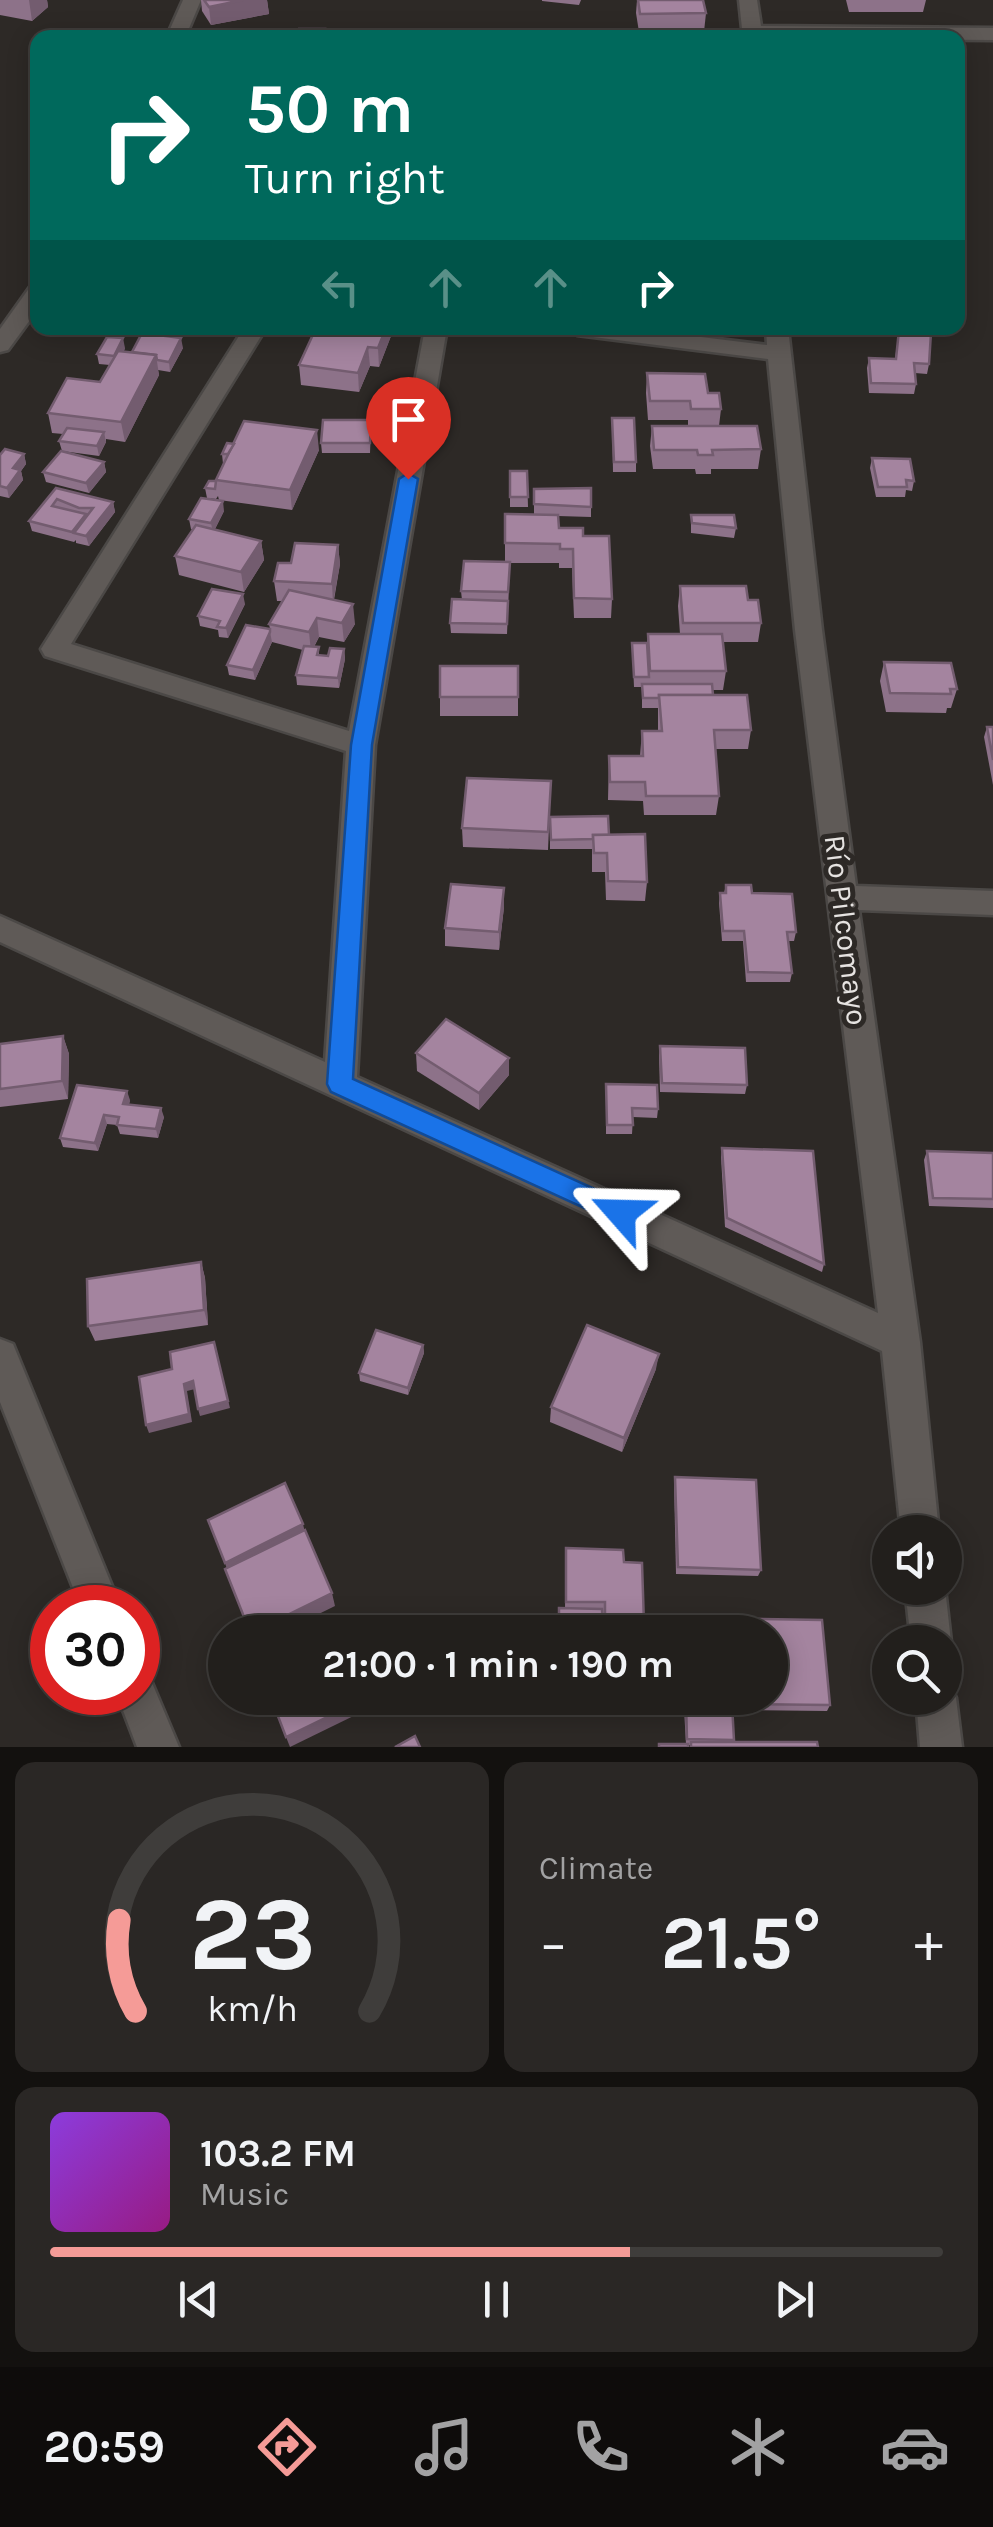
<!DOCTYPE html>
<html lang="en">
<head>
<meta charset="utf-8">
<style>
  body { margin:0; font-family:Karla,sans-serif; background:#2a2725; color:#f1f3f6; height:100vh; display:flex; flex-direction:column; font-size:38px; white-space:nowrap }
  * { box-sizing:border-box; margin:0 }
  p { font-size:32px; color:#a2a2a3 }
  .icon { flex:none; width:55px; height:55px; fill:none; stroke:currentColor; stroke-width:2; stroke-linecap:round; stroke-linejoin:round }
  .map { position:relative; height:1747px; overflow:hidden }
  .side { display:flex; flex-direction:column; gap:15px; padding:15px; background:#13110f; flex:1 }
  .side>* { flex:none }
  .banner { position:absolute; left:30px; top:30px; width:935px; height:305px; border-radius:20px; box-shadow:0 5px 25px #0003,0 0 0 2px #3f3d3b; background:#00695c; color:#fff; overflow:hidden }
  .tools { position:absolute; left:872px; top:1515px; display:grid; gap:20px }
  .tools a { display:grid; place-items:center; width:90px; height:90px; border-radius:50%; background:#221f1c; box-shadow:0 5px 25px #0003,0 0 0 2px #3f3d3b; font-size:50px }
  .speed { position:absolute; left:30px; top:1585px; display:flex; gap:20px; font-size:50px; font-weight:700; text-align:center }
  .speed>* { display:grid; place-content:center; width:130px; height:130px; border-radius:50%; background:#221f1c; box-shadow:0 5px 25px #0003,0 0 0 2px #3f3d3b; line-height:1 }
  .speed .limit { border:15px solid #d22; background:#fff; color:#111 }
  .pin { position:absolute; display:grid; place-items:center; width:85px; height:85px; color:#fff; margin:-102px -42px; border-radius:50% 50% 50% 0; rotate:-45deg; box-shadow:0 0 10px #0007 }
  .pin .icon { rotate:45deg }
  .me { position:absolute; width:110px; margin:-55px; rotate:295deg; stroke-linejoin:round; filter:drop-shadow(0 0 8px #0008) }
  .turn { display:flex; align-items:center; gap:35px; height:210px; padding:0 50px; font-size:45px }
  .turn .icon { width:130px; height:130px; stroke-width:2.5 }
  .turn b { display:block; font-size:70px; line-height:85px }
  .lanes { display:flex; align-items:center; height:95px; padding:0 50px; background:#0003; justify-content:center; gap:50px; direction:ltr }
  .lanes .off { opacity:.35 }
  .big { font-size:75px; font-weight:700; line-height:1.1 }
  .side .tile { flex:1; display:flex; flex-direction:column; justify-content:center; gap:15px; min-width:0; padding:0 35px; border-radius:20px; background:#2a2725 }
  .side .dial { align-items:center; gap:0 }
  .dial svg { height:260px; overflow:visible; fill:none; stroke:#3f3d3b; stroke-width:7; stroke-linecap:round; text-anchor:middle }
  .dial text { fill:#f1f3f6; stroke:none }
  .song { display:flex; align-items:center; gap:30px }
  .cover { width:120px; height:120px; border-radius:15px; background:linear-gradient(135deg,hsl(270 70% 55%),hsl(310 70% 35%)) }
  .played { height:10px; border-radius:5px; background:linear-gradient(90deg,#f59b97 65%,#3f3d3b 65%) }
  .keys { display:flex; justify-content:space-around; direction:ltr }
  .heat { display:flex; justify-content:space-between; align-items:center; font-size:55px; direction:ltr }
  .side .tiles { flex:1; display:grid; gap:15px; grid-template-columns:1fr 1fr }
  .tile:last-child { grid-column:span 2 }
  .trip { position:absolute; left:208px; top:1615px; width:580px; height:100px; border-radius:50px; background:#221f1c; box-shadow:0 5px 25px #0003,0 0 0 2px #3f3d3b; font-weight:700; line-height:100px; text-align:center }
  .menu { display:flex; height:160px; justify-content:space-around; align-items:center; background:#0e0c0b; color:#a2a2a3 }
  .menu .icon { width:70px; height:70px }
  .menu .on { color:#f59b97 }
  .menu b { font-size:45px; color:#f1f3f6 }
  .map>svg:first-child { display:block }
</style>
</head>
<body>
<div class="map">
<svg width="993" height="1747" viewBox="0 0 993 1747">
  <rect width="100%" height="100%" fill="#2d2926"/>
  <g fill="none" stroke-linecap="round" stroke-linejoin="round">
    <!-- street casing -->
    <g stroke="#4b4846" stroke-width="5">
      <g id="street">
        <path d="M183,0h18l-16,38h-19z"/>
        <path d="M739,0h18l4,26 232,2v12l-250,-2z"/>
        <path d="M38,285v24l-30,41 -8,2v-23l30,-42z"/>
        <path d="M244,328h22l-195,316 278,87 76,-403h22l-72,417 -18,332 521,236 -83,-683 -27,-271 -191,-24 -11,-7h62l139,17 -1,-17h22l34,302 34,256 137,5v24l-134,-5 61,432 19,190h-38l-19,-181 -882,-409v-26l325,146 21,-311 -301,-95 -4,-7z"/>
        <path d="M0,1339l13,5 108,264h-40l-81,-206z"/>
        <path d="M905,1588h40l6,54 -6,14v-14h-34z"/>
        <path d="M138,1672l12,6 29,69h-42l-21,-55h22z"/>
        <path d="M945,1681l5,3 6,14 6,49h-42l-4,-49h29z"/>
      </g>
    </g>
    <!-- street -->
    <use href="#street" fill="#5f5a57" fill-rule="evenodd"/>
  </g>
  <!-- wall -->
  <g fill="#8d7289">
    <path d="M0,0h47l1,7 -16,14 -32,-6z"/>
    <path d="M201,0h66l2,14 -58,11 -9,-14z"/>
    <path d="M542,0h39l-2,5 -37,-4z"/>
    <path d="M637,0h66l3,13 -2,19h-65l-3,-19z"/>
    <path d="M846,0h80l-3,12h-74z"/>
    <path d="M145,328h45l-3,5z"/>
    <path d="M316,328h75v8l-12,31 -9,-1 -11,26 -58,-7 -2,-20z"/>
    <path d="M899,330l30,34 -2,10 -12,-1 1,11 -2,10 -45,-1 -2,-25 2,-10 26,1z"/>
    <path d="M125,348l-1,3 8,1 51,-4 -13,24 -12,-2 1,5 -34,67 -19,-3v3l-7,14 -37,-5 -3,-10 4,-7 -11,-1 -4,-20 52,-31 10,-17 -11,-1 -2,-10z"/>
    <path d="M647,373l61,20 13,16 -2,17 42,23 -3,20h-47v5h-15l-1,-5h-42l-3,-23 2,-20h36v-6h-40l-2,-27z"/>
    <path d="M612,418l24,44v10h-23z"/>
    <path d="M371,430l-1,23h-48l-1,-10z"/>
    <path d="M319,450l-27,60 -73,-10 -1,-4 -2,3 -9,-1 -2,-10 11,-7 7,-17 -1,-10z"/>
    <path d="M24,454l2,10 -5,7 2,9 -14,18 -9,-2v-41z"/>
    <path d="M872,458l42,23 -2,10 -6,-1 -1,7h-29l-6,-29z"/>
    <path d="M104,462l2,10 -17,21 -43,-11 -3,-10z"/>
    <path d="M510,471h17l1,36h-18z"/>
    <path d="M56,488l57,14 2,10 -26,34 -13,-3v-3l-2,2 -42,-11 -3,-10z"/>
    <path d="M534,489l57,18v10l-33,-1 1,12 24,8 29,63 -1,19h-37l-2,-50h-13v-5h-49l-3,71 -56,-1 -1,-10 12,-23 -1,-9 44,-29v-48h29z"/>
    <path d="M224,511l-9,18 46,12 3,19 -20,32 -65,-17 -4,-19 18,-26 -2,-1 -2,-10z"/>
    <path d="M691,515l45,13 -2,10 -43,-5z"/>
    <path d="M338,545l2,19 -6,36 21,24 -11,18 -25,-5 -5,10h5v8l9,1 16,-7 1,10 -6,29 -42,-3 -1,-10 7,-25 -31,-8 -17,38 -26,-5 -2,-10 43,-36 -1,-5 13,-23h-5l-3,-20 17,-18z"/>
    <path d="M680,586l68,14 13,23 -3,19h-35l3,29 -3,19h-11l1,5 38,35 -3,19h-33l4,47 -3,19h-72l-1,-14 -35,-1 1,-44h31l2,-25h16v-23h-16v-21h-8l-2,-44h15l1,-9h32l-2,-28z"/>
    <path d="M245,604l-17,34 -9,-1 -1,-7 -18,-4 -2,-10z"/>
    <path d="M884,662l73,27 -6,19h-4l-1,5 -60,-1 -6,-31z"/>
    <path d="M518,666v50h-78v-19z"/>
    <path d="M987,727h6v58l-9,-48z"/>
    <path d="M551,781l-3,69 -85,-3 -1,-19z"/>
    <path d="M550,817l59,18 38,47 -2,19 -39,-1 -1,-28h-13v-23h-42z"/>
    <path d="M726,885l26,8 44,39 -2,9h-6l4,32 -2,9h-44l-3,-41h-21l-3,-38 1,-10h4z"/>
    <path d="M504,888v19l-5,43 -54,-4v-18z"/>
    <path d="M63,1036l6,18 -1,45 -68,8v-63z"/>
    <path d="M660,1046l87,39 -2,9 -85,-2 -1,-37z"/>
    <path d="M416,1053l93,5v17l-30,35 -62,-39z"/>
    <path d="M606,1084l52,25 -1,9 -24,-1 -1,17h-26z"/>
    <path d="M130,1100l-1,5 35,12 -6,21 -38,-4 -3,-9 -10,-1 -9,27 -35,-4 -3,-9z"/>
    <path d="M722,1148l102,116 -2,8 -97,-45 -4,-70z"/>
    <path d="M927,1151l66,2v55l-64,-2 -5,-46z"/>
    <path d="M201,1262l4,16 3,47 -113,16 -7,-15z"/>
    <path d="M423,1345l1,8 -16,42 -48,-14 -1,-8z"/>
    <path d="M656,1369l-34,83 -72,-30 1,-15z"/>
    <path d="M675,1477l86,93 -3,6 -82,-2 -2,-90z"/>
    <path d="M566,1548l58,14 20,62 -2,8h-38l-1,-17 -38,-7z"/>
    <path d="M691,1618l131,2 8,85 -3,6 -95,-1 1,32h84l1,5h-128v-2h-2v2h-29v-3h27l-2,-35 2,-6h7v-5h77v-66h-81z"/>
  </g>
  <!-- shaded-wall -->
  <g fill="#735c6f">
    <path d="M29,0h18l1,7 -16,14z"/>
    <path d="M243,0h24l2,14 -58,11 -2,-18z"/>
    <path d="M386,328h5v8l-12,31 -1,-19z"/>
    <path d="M123,338l2,10 -9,18 -2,-10z"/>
    <path d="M181,338l2,10 -13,24 -1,-10z"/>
    <path d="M368,347l2,19 -11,26 -1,-19z"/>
    <path d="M156,355l3,20 -34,67 -4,-20z"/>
    <path d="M317,430l2,20 -27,60 -2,-20z"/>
    <path d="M104,432l2,10 -7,14 -2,-10z"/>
    <path d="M24,454l2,10 -5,7 2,9 -14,18 -2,-10 6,-20z"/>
    <path d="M104,462l2,10 -17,21 -3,-10z"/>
    <path d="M223,501l1,10 -11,22 -2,-10z"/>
    <path d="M113,502l2,10 -26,34 -3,-10z"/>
    <path d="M261,541l3,19 -20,32 -3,-20z"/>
    <path d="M338,545l2,19 -7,39 -1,-19z"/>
    <path d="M243,594l2,10 -17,34 -2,-10z"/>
    <path d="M353,604l2,20 -11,18 -2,-19z"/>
    <path d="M317,618l2,19 -8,15 -2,-20z"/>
    <path d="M270,632l2,10 -17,38 -2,-10z"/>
    <path d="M344,649l1,10 -6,29 -1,-10z"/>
    <path d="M504,888v19l-5,43v-18z"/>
    <path d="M63,1036l6,18 -1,45 -6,-18z"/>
    <path d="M509,1058v17l-30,35v-17z"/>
    <path d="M127,1091l3,9 -4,13 -3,-9z"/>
    <path d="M161,1108l3,9 -6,21 -2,-9z"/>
    <path d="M104,1115l3,9 -9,27 -3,-8z"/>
    <path d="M201,1262l4,16 3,47 -4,-15z"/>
    <path d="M423,1345l1,8 -16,42v-7z"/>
    <path d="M216,1350l14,58 -30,8 -2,-7z"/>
    <path d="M659,1354l-3,15 -34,83 2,-14z"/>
    <path d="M193,1381l2,8 -8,2 5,31 -43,11 -3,-8 38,-41z"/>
    <path d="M303,1524l3,13 -77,39 -4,-13z"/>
    <path d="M332,1593l3,13 -53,26h-29z"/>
    <path d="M366,1698h9l1,7 -86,42 -4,-10z"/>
  </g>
  <!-- building -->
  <g fill="#a4849f" stroke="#735c6f" stroke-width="2.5">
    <path d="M204,0h39l-34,7z"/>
    <path d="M638,0h65l3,13 -66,1z"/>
    <path d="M299,29h26l-2,9h-26z"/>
    <path d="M316,328h70l-8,20 -10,-1 -10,26 -59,-8z"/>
    <path d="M899,330l32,3 -2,31 -15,-1 2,21 -45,-1 -2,-25 27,1z"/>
    <path d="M142,333l39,5 -12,24 -12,-2 -1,-5 -24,-3z"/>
    <path d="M107,337l16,1 -9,18 -17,-2z"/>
    <path d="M118,351l38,4 -35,67 -73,-9 19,-35 33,4z"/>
    <path d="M647,373l58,1 3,19h11l2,16h-30l-1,-8h-40z"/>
    <path d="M612,418h22l2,44h-22z"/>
    <path d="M323,420h48l-1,23h-49z"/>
    <path d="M244,421l73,9 -27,60 -74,-10z"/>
    <path d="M652,426h105l4,23 -49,1 1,5h-15l-1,-5h-43z"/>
    <path d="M67,428l37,4 -7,14 -38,-5z"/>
    <path d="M227,443l7,1 -6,10h-6z"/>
    <path d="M5,449l19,5 -11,14 7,2 -13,18 -7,-2v-31z"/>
    <path d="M61,451l43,11 -18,21 -43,-11z"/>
    <path d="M872,458l38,1 4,22 -8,-1 1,7h-29z"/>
    <path d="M510,471h17l1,26h-18z"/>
    <path d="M209,481h7l-1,8 -10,-1z"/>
    <path d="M56,488l57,14 -27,34 -12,-3 19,-25h-14l-22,-9 -5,7 34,8 -14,18 -43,-11z"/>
    <path d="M591,488v19l-57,-3v-15z"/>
    <path d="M201,498l22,3 -12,22 -22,-4z"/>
    <path d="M505,514l53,1 1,13h24v8h26l3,63 -38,-1 -1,-49h-13v-5l-55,-1z"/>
    <path d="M691,515h43l2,13 -44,-5z"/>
    <path d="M196,525l65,16 -20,31 -66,-16z"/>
    <path d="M295,543l43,2 -6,39 -58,-3 4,-18h13z"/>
    <path d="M464,561l46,1 -2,30 -47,-1z"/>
    <path d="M680,586h66l2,14h10l3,23h-78z"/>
    <path d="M212,589l31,5 -17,34 -9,-1 3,-6 -22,-5z"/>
    <path d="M289,590l64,14 -11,19 -25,-5 -8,14 -40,-8z"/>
    <path d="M452,599l56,2 -1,23 -57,-1z"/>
    <path d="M246,625l24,4v3l-17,38 -26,-5z"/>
    <path d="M648,634h74l4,37h-76z"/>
    <path d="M632,643h15l2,34h-15z"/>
    <path d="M304,646l15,1 -2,8 11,1 2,-8 14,1 -6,29 -42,-3z"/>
    <path d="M884,662l67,1 6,26h-7l1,5 -61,-1z"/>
    <rect x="440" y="666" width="78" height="31"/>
    <path d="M642,684h70l1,11h-54v3h-16z"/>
    <path d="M659,695h88l4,35h-37l5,66h-73l-1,-14h-35l-1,-26h34l-1,-25h20z"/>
    <path d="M987,727h6v33z"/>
    <path d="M467,778l84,3 -3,51 -86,-4z"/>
    <path d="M608,816l1,19h-16v4l-42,1 -1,-23z"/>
    <path d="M645,834l2,48 -39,-1 -1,-28h-13l-1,-18z"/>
    <path d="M451,884l53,4 -5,44 -54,-4z"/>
    <path d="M726,885h25l1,8 40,1 4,38h-9l5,41 -44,-1 -4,-41h-21l-3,-38h6z"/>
    <path d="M446,1019l63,39 -30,35 -63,-40z"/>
    <path d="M63,1036l-1,45 -62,8v-45z"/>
    <path d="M660,1046l85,2 2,37 -85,-2z"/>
    <path d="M606,1084l51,1 1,24 -26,-1 1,17h-26z"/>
    <path d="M77,1085l50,6 -4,13 38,4 -5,21 -39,-4 2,-8 -15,-2 -9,28 -35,-5z"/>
    <path d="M722,1148l91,3 11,113 -97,-46z"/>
    <path d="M927,1151l66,2v46l-60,-1z"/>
    <path d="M201,1262l3,48 -116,16 -1,-47z"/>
    <path d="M587,1325l72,29 -35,84 -73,-31z"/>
    <path d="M376,1330l47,15 -15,43 -49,-15z"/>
    <path d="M214,1342l14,59 -30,8 -5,-28 -9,3 5,30 -43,11 -7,-48 33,-8 -2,-17z"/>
    <path d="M675,1477l81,3 5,90 -83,-3z"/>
    <path d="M285,1483l18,41 -78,39 -17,-43z"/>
    <path d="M305,1530l27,63 -79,39h-3l-25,-63z"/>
    <path d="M566,1548l57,2 1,12 18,1 2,61 -39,-1v-21h-39z"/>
    <path d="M559,1608l43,1 1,23h-44z"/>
    <path d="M691,1618l131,2 8,85 -98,-1 2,36 -47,-1 -1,-36h9v-5h75v-66h-78z"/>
    <path d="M271,1698h95l-80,39z"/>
    <path d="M415,1736l5,11h-25z"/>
    <path d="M691,1742h126l1,5h-127z"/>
    <rect x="659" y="1744" width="29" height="3"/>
  </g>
  <!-- route -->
  <path fill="#1a73e8" stroke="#114b97" stroke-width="2.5" d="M408,473l10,6 -46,266 -19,334 277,126 4,8 -4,9 -9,3 -290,-133 -4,-8 24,-339 48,-266z"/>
  <g text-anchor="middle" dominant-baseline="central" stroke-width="10" stroke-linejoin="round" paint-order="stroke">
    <!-- street labels -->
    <g font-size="30" fill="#e6e3e1" stroke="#2d2926">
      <text transform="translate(846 930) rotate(83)">Río Pilcomayo</text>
    </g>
  </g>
</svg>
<div class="tools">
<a><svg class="icon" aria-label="sound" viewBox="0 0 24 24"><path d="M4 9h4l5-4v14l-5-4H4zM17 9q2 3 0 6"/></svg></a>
<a><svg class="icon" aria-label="search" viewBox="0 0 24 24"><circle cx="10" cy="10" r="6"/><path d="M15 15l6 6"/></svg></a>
</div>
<div class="speed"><div class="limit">30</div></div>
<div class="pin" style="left:408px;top:479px;background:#d93025"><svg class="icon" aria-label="arrive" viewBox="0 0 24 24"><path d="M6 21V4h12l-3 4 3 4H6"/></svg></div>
<svg class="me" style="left:621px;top:1213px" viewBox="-20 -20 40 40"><path d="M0-17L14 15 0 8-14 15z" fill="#1a73e8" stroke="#fff" stroke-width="4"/></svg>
<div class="trip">21:00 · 1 min · 190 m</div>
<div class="banner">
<div class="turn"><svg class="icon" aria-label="right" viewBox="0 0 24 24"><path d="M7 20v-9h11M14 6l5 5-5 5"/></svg><div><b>50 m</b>Turn right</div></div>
<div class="lanes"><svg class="icon off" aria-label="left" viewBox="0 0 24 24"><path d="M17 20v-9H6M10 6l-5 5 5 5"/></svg><svg class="icon off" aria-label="ahead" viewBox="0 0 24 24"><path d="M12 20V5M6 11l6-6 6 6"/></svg><svg class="icon off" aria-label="ahead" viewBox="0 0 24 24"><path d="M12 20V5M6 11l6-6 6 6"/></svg><svg class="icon" aria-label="right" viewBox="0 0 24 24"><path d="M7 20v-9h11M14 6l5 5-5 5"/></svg></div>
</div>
</div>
<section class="side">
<div class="tiles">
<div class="tile dial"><svg viewBox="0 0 100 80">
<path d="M14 69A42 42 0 1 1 86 69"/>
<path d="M14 69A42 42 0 0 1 9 41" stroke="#f59b97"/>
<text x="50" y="56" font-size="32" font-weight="700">23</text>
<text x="50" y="72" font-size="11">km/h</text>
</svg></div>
<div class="tile"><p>Climate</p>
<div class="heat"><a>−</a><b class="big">21.5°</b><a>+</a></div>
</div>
<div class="tile">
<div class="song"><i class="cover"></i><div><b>103.2 FM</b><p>Music</p></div></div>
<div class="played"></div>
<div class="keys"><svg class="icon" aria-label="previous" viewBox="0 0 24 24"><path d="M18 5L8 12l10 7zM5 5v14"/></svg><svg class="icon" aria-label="pause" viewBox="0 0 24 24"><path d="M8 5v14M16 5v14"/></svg><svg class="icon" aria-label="next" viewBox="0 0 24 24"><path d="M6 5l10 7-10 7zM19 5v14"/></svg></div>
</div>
</div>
</section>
<nav class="menu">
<b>20:59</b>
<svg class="icon on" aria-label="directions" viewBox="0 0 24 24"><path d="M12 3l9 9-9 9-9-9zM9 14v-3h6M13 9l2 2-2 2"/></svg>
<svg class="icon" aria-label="music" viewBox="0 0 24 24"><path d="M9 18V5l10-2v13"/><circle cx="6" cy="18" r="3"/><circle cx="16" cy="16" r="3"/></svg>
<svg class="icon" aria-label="phone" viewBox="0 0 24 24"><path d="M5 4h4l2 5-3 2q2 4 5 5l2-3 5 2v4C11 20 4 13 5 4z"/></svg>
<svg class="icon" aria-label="climate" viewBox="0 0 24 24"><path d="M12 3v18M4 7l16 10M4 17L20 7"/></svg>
<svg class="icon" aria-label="car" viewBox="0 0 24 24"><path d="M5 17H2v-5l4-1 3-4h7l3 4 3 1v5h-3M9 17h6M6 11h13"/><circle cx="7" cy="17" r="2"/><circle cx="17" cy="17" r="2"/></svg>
</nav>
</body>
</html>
